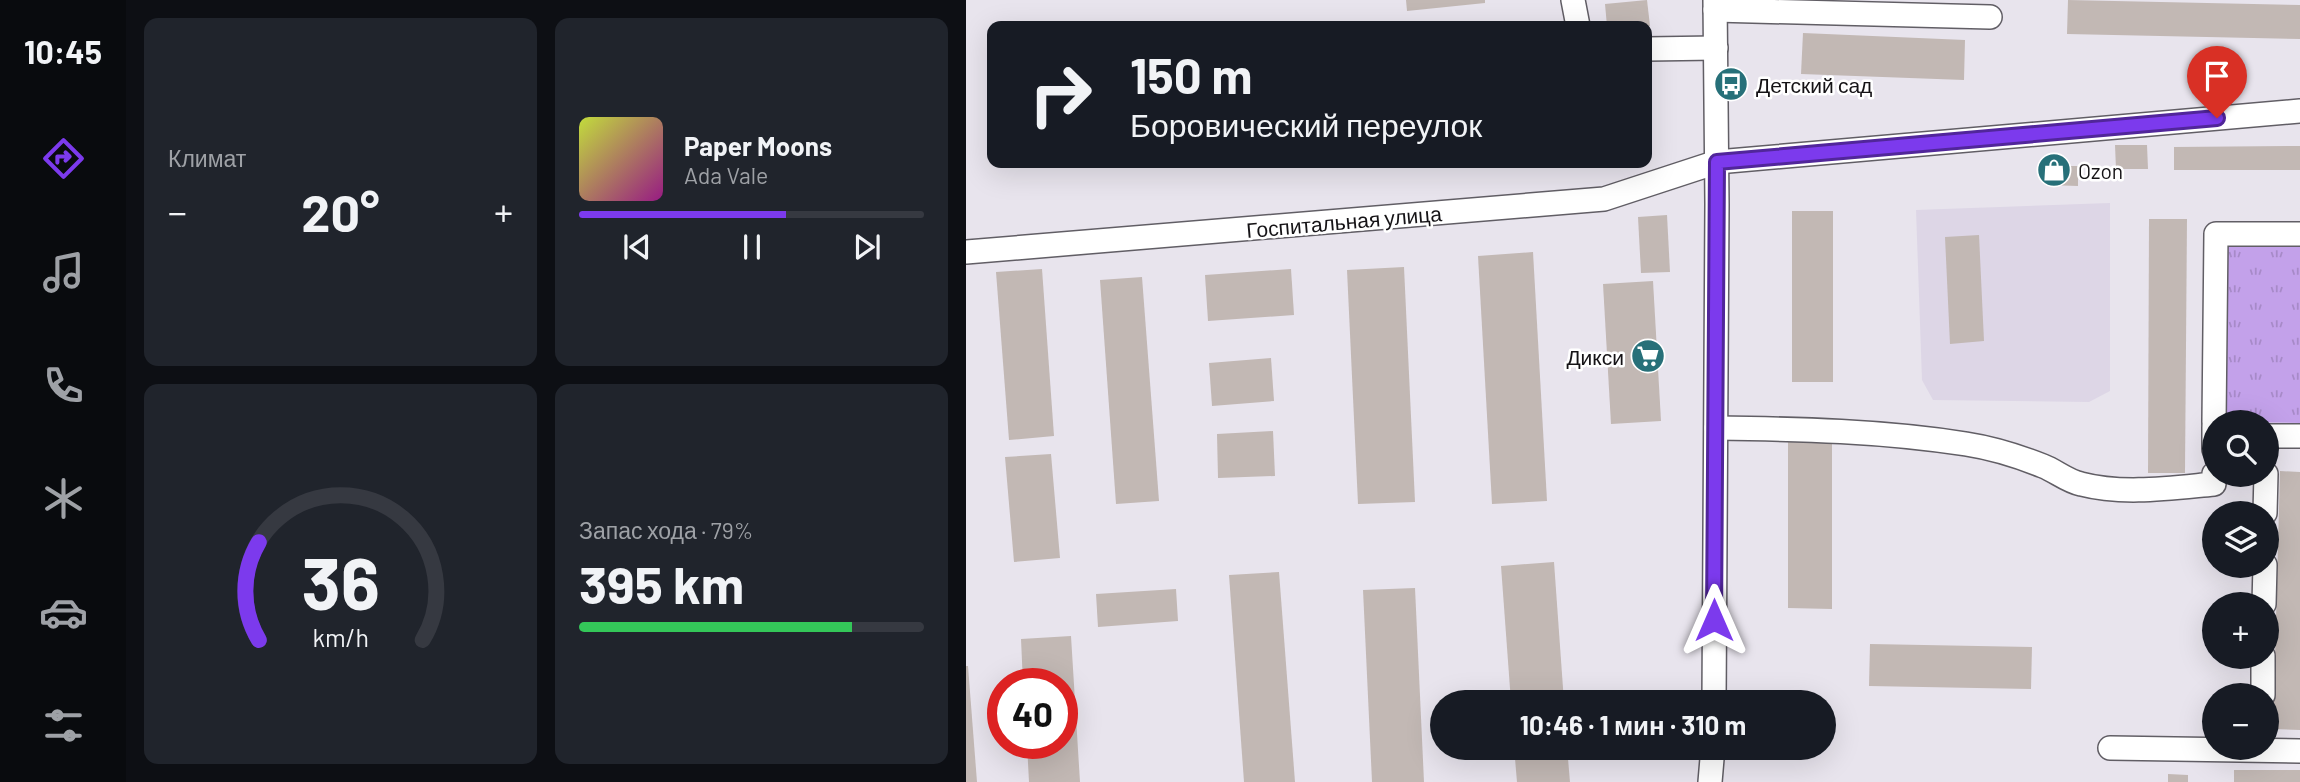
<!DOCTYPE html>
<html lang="ru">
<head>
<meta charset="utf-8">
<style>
  body { margin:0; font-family:Barlow,sans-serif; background:#20242c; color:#f1f3f6; height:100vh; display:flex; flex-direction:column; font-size:26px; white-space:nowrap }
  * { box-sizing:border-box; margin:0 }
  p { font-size:23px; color:#9ea1a6 }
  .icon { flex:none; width:38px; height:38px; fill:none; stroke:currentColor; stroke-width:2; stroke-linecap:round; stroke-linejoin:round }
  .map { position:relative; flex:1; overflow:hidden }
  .panel { display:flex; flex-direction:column; gap:18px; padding:18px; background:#0d0f14; width:840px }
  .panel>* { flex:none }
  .banner { position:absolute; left:21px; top:21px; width:665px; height:147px; border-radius:14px; box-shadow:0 7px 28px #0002; background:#171b24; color:#f1f3f6; overflow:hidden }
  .tools { position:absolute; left:1236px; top:410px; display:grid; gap:14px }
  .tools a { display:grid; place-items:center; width:77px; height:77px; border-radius:50%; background:#171b24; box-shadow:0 7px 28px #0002; font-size:35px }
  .speed { position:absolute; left:21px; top:668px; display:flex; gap:14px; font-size:35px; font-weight:700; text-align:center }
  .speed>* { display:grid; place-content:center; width:91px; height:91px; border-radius:50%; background:#171b24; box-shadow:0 7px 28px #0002; line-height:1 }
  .speed .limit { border:10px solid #d22; background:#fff; color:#111 }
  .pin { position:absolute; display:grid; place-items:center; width:60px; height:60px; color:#fff; margin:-72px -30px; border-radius:50% 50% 50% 0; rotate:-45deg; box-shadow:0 0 7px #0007 }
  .pin .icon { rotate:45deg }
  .me { position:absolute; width:77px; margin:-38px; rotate:0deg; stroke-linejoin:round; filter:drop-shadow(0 0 5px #0008) }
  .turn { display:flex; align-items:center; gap:24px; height:147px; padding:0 28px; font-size:32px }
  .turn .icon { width:91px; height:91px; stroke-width:2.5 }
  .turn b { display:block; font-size:49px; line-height:60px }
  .big { font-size:52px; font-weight:700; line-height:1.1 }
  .panel .card { flex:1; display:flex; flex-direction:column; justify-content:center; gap:10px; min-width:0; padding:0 24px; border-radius:14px; background:#20242c }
  .panel .dial { align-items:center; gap:0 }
  .dial svg { height:182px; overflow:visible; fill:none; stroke:#363941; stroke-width:7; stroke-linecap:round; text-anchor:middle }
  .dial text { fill:#f1f3f6; stroke:none }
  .song { display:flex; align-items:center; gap:21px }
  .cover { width:84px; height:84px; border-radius:10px; background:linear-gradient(135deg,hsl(70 70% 55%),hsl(310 70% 35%)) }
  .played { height:7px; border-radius:4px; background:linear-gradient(90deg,#7c3aed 60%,#363941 60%) }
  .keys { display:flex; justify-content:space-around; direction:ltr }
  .heat { display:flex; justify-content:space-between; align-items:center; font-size:38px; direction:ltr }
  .charge { height:10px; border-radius:5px; background:linear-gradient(90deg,#34c759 79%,#363941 0) }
  .panel .tiles { flex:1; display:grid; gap:18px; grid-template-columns:repeat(2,1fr) }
  .trip { position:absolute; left:464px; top:690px; width:406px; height:70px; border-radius:35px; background:#171b24; box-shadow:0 7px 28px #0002; font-weight:700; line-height:70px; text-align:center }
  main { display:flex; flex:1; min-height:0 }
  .dock { display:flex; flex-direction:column; width:126px; justify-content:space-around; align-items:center; background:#090b0e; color:#9ea1a6 }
  .dock .icon { width:49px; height:49px }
  .dock .current { color:#7c3aed }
  .dock b { font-size:32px; color:#f1f3f6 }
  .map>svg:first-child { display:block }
</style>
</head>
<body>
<main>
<nav class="dock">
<b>10:45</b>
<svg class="icon current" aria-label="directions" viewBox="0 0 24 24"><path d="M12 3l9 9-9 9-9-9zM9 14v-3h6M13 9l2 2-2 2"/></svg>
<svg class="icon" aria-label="music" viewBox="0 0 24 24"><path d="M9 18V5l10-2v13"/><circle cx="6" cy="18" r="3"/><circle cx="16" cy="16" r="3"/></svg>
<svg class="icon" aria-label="phone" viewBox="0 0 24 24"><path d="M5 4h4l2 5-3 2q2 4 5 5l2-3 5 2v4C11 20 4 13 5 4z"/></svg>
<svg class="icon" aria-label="climate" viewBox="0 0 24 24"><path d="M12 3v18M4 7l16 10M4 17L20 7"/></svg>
<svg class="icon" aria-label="car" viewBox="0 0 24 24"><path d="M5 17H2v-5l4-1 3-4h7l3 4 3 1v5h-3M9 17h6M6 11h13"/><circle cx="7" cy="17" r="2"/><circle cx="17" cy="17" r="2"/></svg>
<svg class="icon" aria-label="filters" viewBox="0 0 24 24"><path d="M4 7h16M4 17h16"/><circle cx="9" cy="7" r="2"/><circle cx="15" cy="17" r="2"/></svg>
</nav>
<section class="panel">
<div class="tiles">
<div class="card"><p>Климат</p>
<div class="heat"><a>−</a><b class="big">20°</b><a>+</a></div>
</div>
<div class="card">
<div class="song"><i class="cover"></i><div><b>Paper Moons</b><p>Ada Vale</p></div></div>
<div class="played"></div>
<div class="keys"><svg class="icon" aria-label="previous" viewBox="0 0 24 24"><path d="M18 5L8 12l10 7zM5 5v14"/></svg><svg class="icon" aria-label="pause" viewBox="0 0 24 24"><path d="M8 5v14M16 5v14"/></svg><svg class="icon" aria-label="next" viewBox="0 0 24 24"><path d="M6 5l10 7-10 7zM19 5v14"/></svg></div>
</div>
<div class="card dial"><svg viewBox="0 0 100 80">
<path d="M14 69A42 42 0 1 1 86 69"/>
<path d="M14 69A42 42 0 0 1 14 26" stroke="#7c3aed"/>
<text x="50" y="56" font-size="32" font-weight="700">36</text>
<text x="50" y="72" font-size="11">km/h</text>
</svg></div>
<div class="card"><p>Запас хода · 79%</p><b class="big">395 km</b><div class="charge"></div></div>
</div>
</section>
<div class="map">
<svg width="1334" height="782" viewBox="0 0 1334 782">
  <defs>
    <pattern id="park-tufts" width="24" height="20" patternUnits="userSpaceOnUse" patternTransform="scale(1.75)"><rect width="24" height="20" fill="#c3a1ea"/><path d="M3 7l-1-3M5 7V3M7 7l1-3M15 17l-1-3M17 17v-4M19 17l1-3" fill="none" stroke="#a78ac8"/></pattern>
  </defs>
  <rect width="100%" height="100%" fill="#e8e4ed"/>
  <!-- built -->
  <path fill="#ddd6e6" d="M1144,203v188l-21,11 -156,-2 -11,-20 -6,-170z"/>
  <!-- park -->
  <path fill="url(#park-tufts)" d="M1334,240v183l-72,-1 -4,-2 1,-171 3,-6z"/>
  <!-- building -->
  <g fill="#c2b8b4">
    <path d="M440,0h79v3l-78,8z"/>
    <path d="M681,0l3,26h-43l-2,-22z"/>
    <path d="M1102,0l232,5v34l-233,-5z"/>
    <path d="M837,33l162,7 -1,40 -163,-6z"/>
    <path d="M1149,145h32l1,24h-32z"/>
    <path d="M1334,146v24h-126v-23z"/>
    <path d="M1082,166h30v20l-30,-1z"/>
    <rect x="826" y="211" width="41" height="171"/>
    <path d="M701,215l3,57 -29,1 -3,-56z"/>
    <path d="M1183,219h38l-2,254h-37z"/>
    <path d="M1013,235l5,106 -34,3 -5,-107z"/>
    <path d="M567,252l14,249 -55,3 -14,-248z"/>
    <path d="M438,267l11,235 -57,2 -11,-234z"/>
    <path d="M76,269l12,167 -45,4 -13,-168z"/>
    <path d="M325,269l3,46 -86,6 -3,-46z"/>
    <path d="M176,277l17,224 -43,3 -16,-224z"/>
    <path d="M687,281l8,140 -50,3 -8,-140z"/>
    <path d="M305,358l3,43 -62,5 -3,-43z"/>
    <path d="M307,431l2,45 -57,2 -1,-44z"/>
    <path d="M822,440h44v169l-44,-1z"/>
    <path d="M85,454l9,104 -46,4 -9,-105z"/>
    <path d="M1314,471l20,1v258l-27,-1z"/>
    <path d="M588,562l10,140h-53l-10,-136z"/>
    <path d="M313,572l16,210h-51l-15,-207z"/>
    <path d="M449,588l9,194h-52l-9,-192z"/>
    <path d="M210,589l2,32 -80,6 -2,-33z"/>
    <path d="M105,636l9,146h-51l-2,-38h35v-60h-39l-2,-45z"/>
    <path d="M904,644l162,3 -1,42 -162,-3z"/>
    <path d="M0,666h2l9,116h-11z"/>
    <path d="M548,747h53l3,35h-53z"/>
    <rect x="1268" y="770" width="66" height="12"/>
    <path d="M1202,774l20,1v7h-20z"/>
  </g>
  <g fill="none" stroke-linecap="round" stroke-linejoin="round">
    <!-- minor casing -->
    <g stroke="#615e65" stroke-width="26">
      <g id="minor">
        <path d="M607,0l5,26"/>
        <path d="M749,10l275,7"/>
        <path d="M681,49l69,-1"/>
        <path d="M0,252l638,-53 113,-37 583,-51"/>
        <path d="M1248,422l2,-188h84"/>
        <path d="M1248,427v22"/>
        <path d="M750,428c83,1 167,3 250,16 26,4 52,12 77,22 13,5 24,15 38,18 42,11 90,4 133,0v-10"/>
        <path d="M1300,436h34"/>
        <path d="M1299,513l1,-39"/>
        <path d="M1298,604l1,-39"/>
        <path d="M1297,695v-39"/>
        <path d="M748,702l3,-498 -2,-204"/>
        <path d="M1144,748l190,3"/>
        <path d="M744,782l3,-35"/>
      </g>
    </g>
    <!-- minor -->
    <use href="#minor" stroke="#fff" stroke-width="23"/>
  </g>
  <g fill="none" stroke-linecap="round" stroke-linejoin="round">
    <!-- route casing -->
    <g stroke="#51269a" stroke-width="18">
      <path id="route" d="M748,620l3,-458 500,-44"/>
    </g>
    <!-- route -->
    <use href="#route" stroke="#7c3aed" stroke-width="12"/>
  </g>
  <!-- icons -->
  <defs>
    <g id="bus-disc" transform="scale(1.75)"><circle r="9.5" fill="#277079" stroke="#fff"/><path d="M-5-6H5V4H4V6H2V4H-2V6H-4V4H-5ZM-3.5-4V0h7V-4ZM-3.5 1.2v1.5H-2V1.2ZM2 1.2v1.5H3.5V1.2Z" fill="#fff"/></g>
    <g id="shop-disc" transform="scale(1.75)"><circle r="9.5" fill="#277079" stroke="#fff"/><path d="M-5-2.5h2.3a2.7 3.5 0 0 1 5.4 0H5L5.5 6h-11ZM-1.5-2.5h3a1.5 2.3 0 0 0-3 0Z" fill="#fff"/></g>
    <g id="supermarket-disc" transform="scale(1.75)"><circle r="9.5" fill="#277079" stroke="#fff"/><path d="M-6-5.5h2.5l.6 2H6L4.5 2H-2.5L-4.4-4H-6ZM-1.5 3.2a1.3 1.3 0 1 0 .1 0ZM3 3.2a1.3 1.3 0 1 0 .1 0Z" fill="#fff"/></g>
  </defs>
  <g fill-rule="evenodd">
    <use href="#bus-disc" x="765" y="84"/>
    <use href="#shop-disc" x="1088" y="170"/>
    <use href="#supermarket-disc" x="682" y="356"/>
  </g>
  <g text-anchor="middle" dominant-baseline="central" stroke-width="5" stroke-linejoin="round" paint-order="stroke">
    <!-- poi labels -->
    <g font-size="21" fill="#151316" stroke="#fff" text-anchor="start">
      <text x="790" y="84">Детский сад</text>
      <text x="1112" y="170">Ozon</text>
      <text x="658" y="356" text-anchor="end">Дикси</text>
    </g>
    <!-- street labels -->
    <g font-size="21" fill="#151316" stroke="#fff">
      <text transform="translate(378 221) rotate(-5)">Госпитальная улица</text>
    </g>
  </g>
</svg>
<div class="tools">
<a><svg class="icon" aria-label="search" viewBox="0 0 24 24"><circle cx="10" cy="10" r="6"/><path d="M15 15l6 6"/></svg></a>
<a><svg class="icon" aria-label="layers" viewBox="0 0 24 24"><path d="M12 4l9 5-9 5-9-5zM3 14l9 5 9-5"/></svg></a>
<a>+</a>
<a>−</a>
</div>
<div class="speed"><div class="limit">40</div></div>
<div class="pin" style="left:1251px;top:118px;background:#d93025"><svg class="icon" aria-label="arrive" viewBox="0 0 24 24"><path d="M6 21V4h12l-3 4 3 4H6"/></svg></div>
<svg class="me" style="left:748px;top:620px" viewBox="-20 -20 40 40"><path d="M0-17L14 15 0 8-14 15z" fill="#7c3aed" stroke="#fff" stroke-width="4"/></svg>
<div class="trip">10:46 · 1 мин · 310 m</div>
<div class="banner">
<div class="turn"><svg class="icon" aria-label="right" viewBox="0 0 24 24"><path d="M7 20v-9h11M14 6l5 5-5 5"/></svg><div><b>150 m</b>Боровический переулок</div></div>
</div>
</div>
</main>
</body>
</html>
